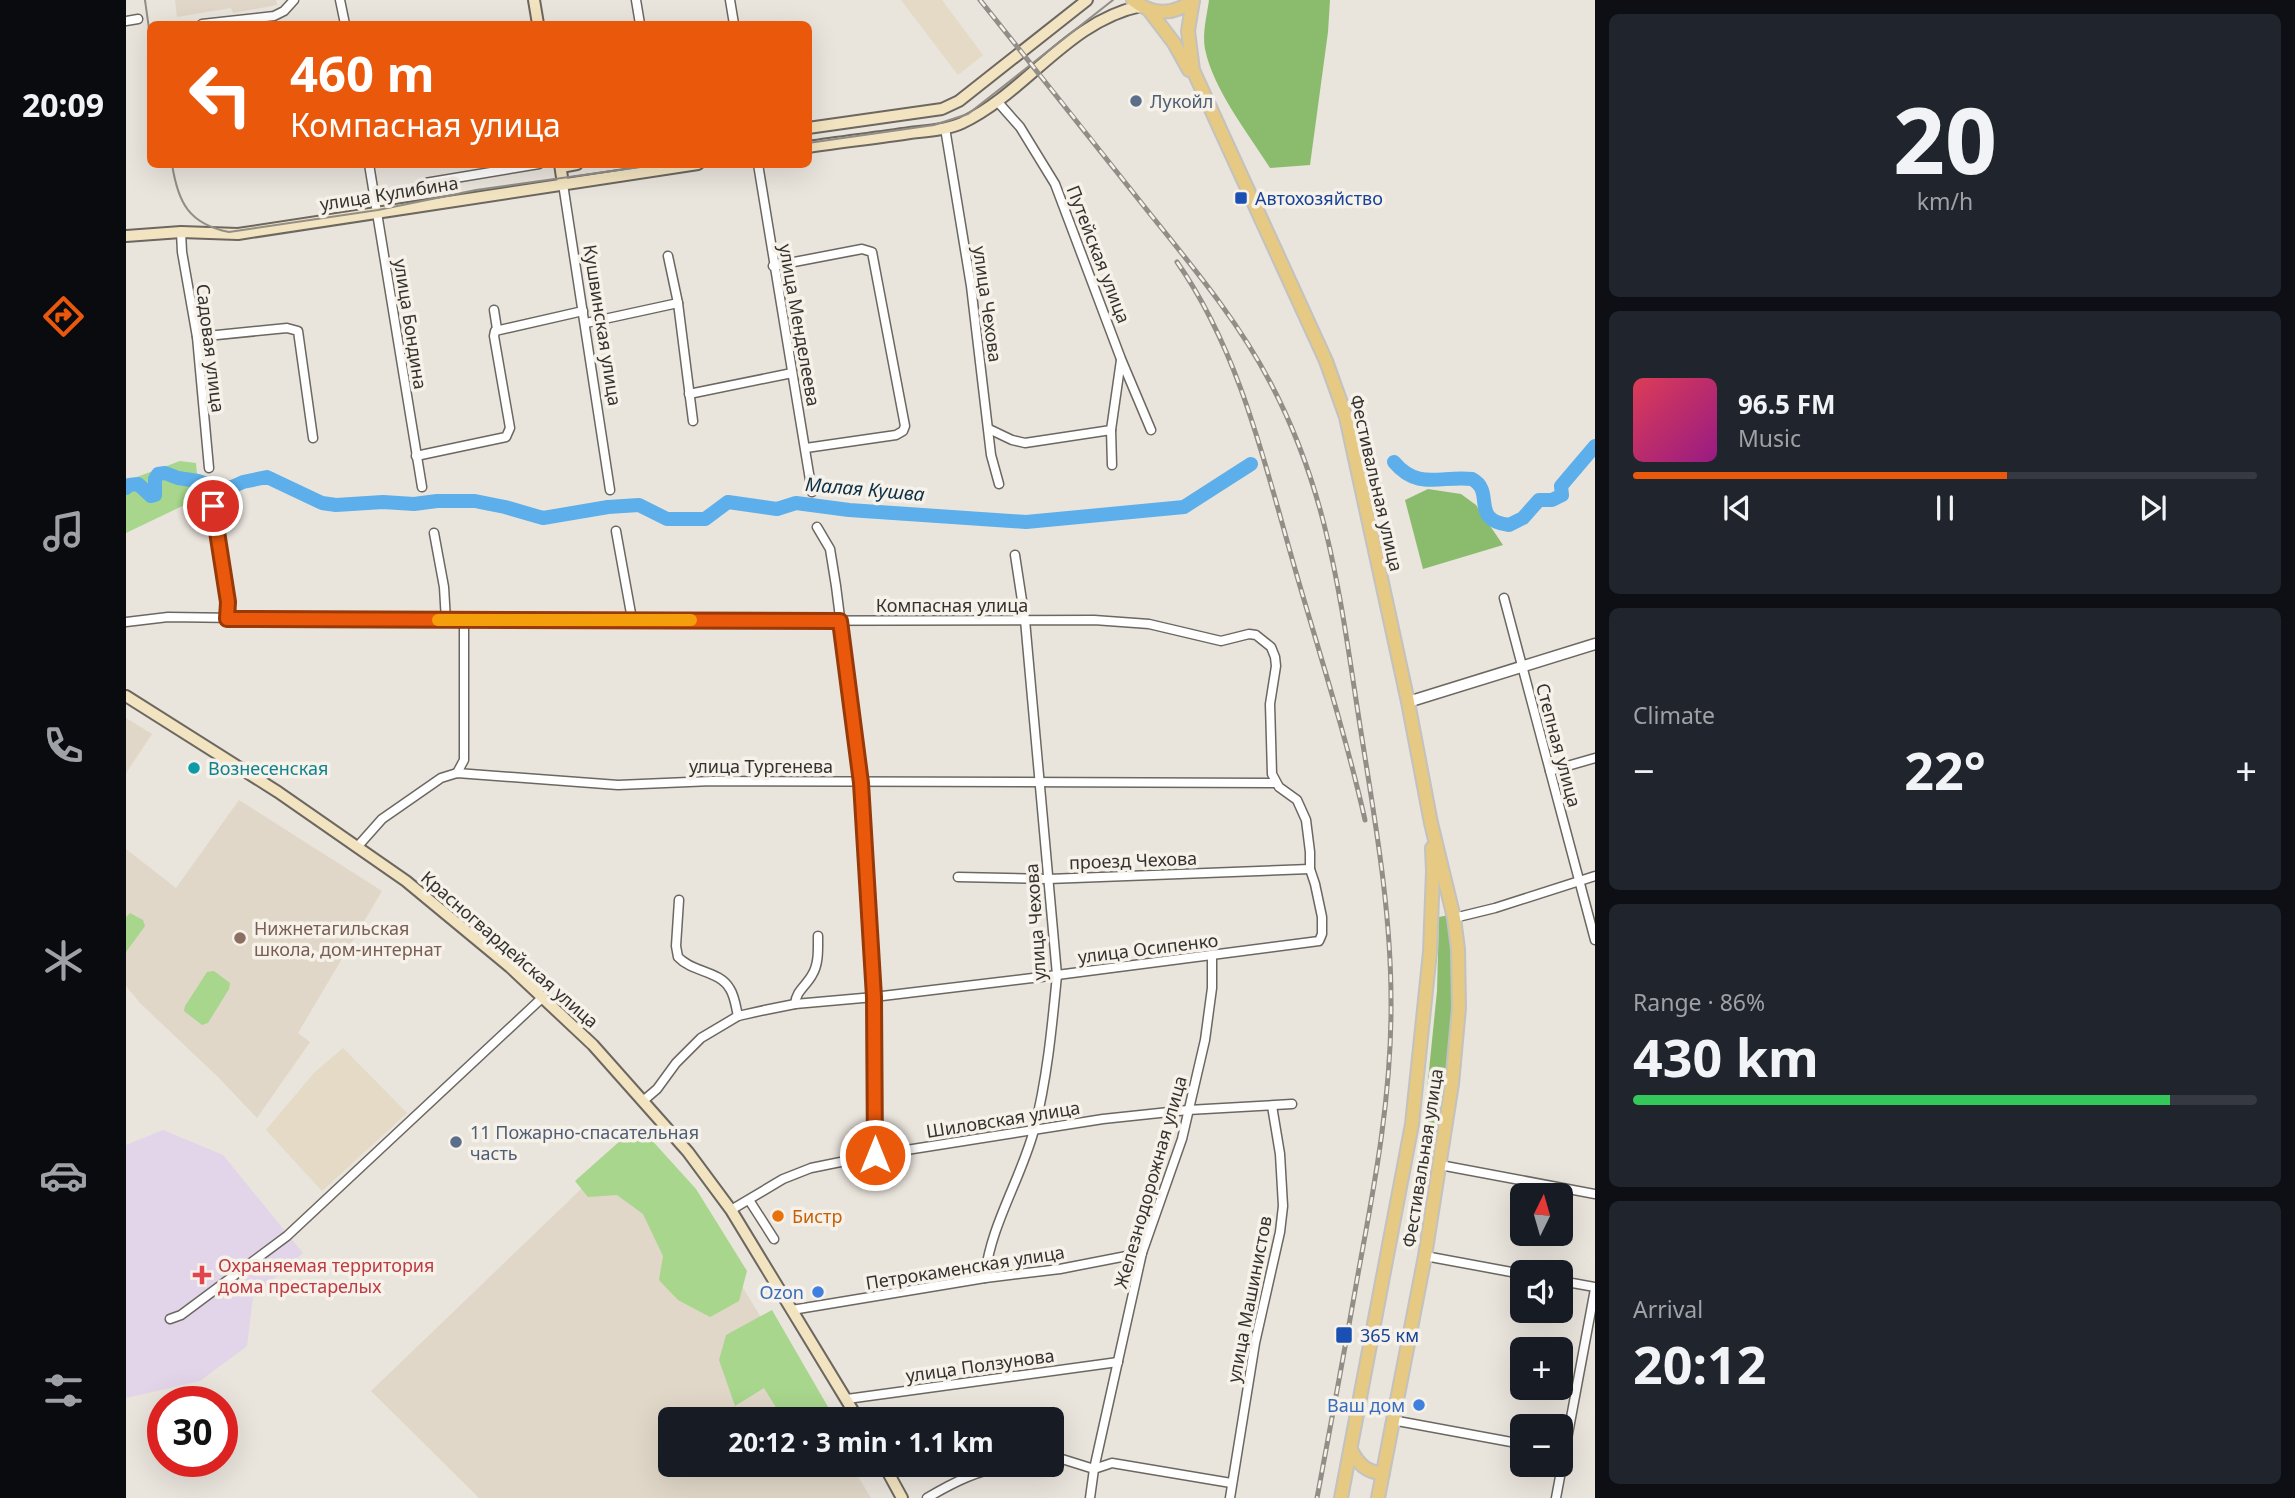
<!DOCTYPE html>
<html lang="en">
<head>
<meta charset="utf-8">
<style>
  body { margin:0; font-family:"Noto Sans",sans-serif; background:#20242c; color:#f1f3f6; height:100vh; display:flex; flex-direction:column; font-size:26px; white-space:nowrap }
  * { box-sizing:border-box; margin:0 }
  p { font-size:23px; color:#9ea1a6 }
  .icon { flex:none; width:38px; height:38px; fill:none; stroke:currentColor; stroke-width:2; stroke-linecap:round; stroke-linejoin:round }
  .map { position:relative; flex:1; overflow:hidden }
  .drawer { display:flex; flex-direction:column; gap:14px; padding:14px; background:#0d0f14; width:700px }
  .drawer>* { flex:none }
  .top-card { position:absolute; left:21px; top:21px; width:665px; height:147px; border-radius:10px; box-shadow:0 7px 28px #0002; background:#ea580c; color:#fff; overflow:hidden }
  .needle { width:46px; rotate:5deg }
  .tools { position:absolute; left:1384px; top:1183px; display:grid; gap:14px }
  .tools a { display:grid; place-items:center; width:63px; height:63px; border-radius:10px; background:#171b24; box-shadow:0 7px 28px #0002; font-size:35px }
  .speed { position:absolute; left:21px; top:1386px; display:flex; gap:14px; font-size:35px; font-weight:700; text-align:center }
  .speed>* { display:grid; place-content:center; width:91px; height:91px; border-radius:50%; background:#171b24; box-shadow:0 7px 28px #0002; line-height:1 }
  .speed .limit { border:10px solid #d22; background:#fff; color:#111 }
  .pin { position:absolute; display:grid; place-items:center; width:60px; height:60px; color:#fff; margin:-30px; border:4px solid #fff; border-radius:50%; box-shadow:0 2px 7px #0007 }
  .me { position:absolute; width:77px; margin:-38px; rotate:0deg; stroke-linejoin:round; filter:drop-shadow(0 0 5px #0008) }
  .turn { display:flex; align-items:center; gap:24px; height:147px; padding:0 28px; font-size:32px }
  .turn .icon { width:91px; height:91px; stroke-width:2.5 }
  .turn b { display:block; font-size:49px; line-height:60px }
  .big { font-size:52px; font-weight:700; line-height:1.1 }
  .drawer .tile { flex:1; display:flex; flex-direction:column; justify-content:center; gap:10px; min-width:0; padding:0 24px; border-radius:10px; background:#20242c }
  .drawer .dial { align-items:center; gap:0 }
  .dial b { font-size:91px; line-height:1 }
  .song { display:flex; align-items:center; gap:21px }
  .cover { width:84px; height:84px; border-radius:10px; background:linear-gradient(135deg,hsl(350 70% 55%),hsl(310 70% 35%)) }
  .played { height:7px; border-radius:4px; background:linear-gradient(90deg,#ea580c 60%,#363941 60%) }
  .keys { display:flex; justify-content:space-around; direction:ltr }
  .heat { display:flex; justify-content:space-between; align-items:center; font-size:38px; direction:ltr }
  .charge { height:10px; border-radius:5px; background:linear-gradient(90deg,#34c759 86%,#363941 0) }
  .trip { position:absolute; left:532px; top:1407px; width:406px; height:70px; border-radius:10px; background:#171b24; box-shadow:0 7px 28px #0002; font-weight:700; line-height:70px; text-align:center }
  main { display:flex; flex:1; min-height:0 }
  .tab-bar { display:flex; flex-direction:column; width:126px; justify-content:space-around; align-items:center; background:#090b0e; color:#9ea1a6 }
  .tab-bar .icon { width:49px; height:49px }
  .tab-bar .selected { color:#ea580c }
  .tab-bar b { font-size:32px; color:#f1f3f6 }
  .map>svg:first-child { display:block }
</style>
</head>
<body>
<main>
<nav class="tab-bar">
<b>20:09</b>
<svg class="icon selected" aria-label="directions" viewBox="0 0 24 24"><path d="M12 3l9 9-9 9-9-9zM9 14v-3h6M13 9l2 2-2 2"/></svg>
<svg class="icon" aria-label="music" viewBox="0 0 24 24"><path d="M9 18V5l10-2v13"/><circle cx="6" cy="18" r="3"/><circle cx="16" cy="16" r="3"/></svg>
<svg class="icon" aria-label="phone" viewBox="0 0 24 24"><path d="M5 4h4l2 5-3 2q2 4 5 5l2-3 5 2v4C11 20 4 13 5 4z"/></svg>
<svg class="icon" aria-label="climate" viewBox="0 0 24 24"><path d="M12 3v18M4 7l16 10M4 17L20 7"/></svg>
<svg class="icon" aria-label="car" viewBox="0 0 24 24"><path d="M5 17H2v-5l4-1 3-4h7l3 4 3 1v5h-3M9 17h6M6 11h13"/><circle cx="7" cy="17" r="2"/><circle cx="17" cy="17" r="2"/></svg>
<svg class="icon" aria-label="filters" viewBox="0 0 24 24"><path d="M4 7h16M4 17h16"/><circle cx="9" cy="7" r="2"/><circle cx="15" cy="17" r="2"/></svg>
</nav>
<div class="map">
<svg width="1469" height="1498" viewBox="0 0 1469 1498">
  <rect width="100%" height="100%" fill="#e9e4dc"/>
  <!-- built -->
  <g fill="#e0d7c8">
    <path d="M49,0h101l1,5 -44,8 -2,-5 -54,9z"/>
    <path d="M0,718l26,16 -26,39z"/>
    <path d="M113,800l143,91 -84,142 12,9 -53,76 -38,-40 -79,-75 -14,-17v-137l50,39z"/>
    <path d="M504,1142l68,72 125,205h-153v46h181l20,33h-392l-108,-107z"/>
  </g>
  <!-- industrial -->
  <g fill="#e4dac5">
    <path d="M775,0h41l41,55 -25,20z"/>
    <path d="M217,1048l64,65 -85,78 -56,-61 48,-57z"/>
  </g>
  <!-- medical -->
  <path fill="#e3d5e9" d="M37,1130l60,25 80,98 -50,44 -6,49 -47,35 -74,17v-253z"/>
  <!-- green -->
  <g fill="#a7d68c">
    <path d="M54,461l16,2 3,35 -73,35v-52z"/>
    <path d="M4,913l13,7 2,6 -19,26v-35z"/>
    <path d="M88,971l16,12 -1,6 -21,34 -6,2 -18,-14 1,-5 22,-34z"/>
    <path d="M512,1125l58,64 51,82 -8,30 -29,16 -32,-17 -19,-20 4,-24 -20,-42 -26,-19 -29,2 -13,-16z"/>
    <path d="M646,1310l63,109h-52l-19,-31 -29,18 -16,-46 7,-25z"/>
  </g>
  <!-- forest -->
  <g fill="#8bbc6e">
    <path d="M1083,0h121l-2,32 -18,133 -40,3c-22,-35 -57,-79 -65,-119 -3,-15 2,-34 4,-49z"/>
    <path d="M1302,489l33,5 15,11 27,40 -80,24 -18,-69z"/>
    <path d="M1323,915c11,83 -4,175 -18,257l-7,-7 1,-55 12,-119 2,-74z"/>
  </g>
  <g fill="none" stroke-linecap="round" stroke-linejoin="round">
    <!-- river -->
    <g stroke="#5cafea" stroke-width="14">
      <path d="M1268,462c24,29 48,13 78,17 24,13 -3,41 37,46l14,-7 16,-18h13l10,-5 -1,-9 34,-40"/>
      <path d="M0,488l3,-3 9,-1 13,12 4,-1v-16l3,-5 7,-1 13,5 20,3 18,6h16l11,-5 24,-5 55,26 14,2 47,-3 31,2 23,-3h38l30,6 38,11 65,-11 31,-2 28,14h38l23,-17 49,7 19,-6 53,7 177,12 158,-15 67,-43"/>
    </g>
    <!-- minor casing -->
    <g stroke="#6c6760" stroke-width="11">
      <g id="minor">
        <path d="M214,0l5,24"/>
        <path d="M510,0l4,24"/>
        <path d="M604,0l4,24"/>
        <path d="M0,21l12,-2"/>
        <path d="M76,24l72,-8 10,-5 10,-11"/>
        <path d="M871,101l23,26 35,57 66,175 30,71"/>
        <path d="M819,128l26,158 20,169 8,29"/>
        <path d="M243,164l53,323"/>
        <path d="M632,164l54,328"/>
        <path d="M299,183l114,-19"/>
        <path d="M437,184l47,306"/>
        <path d="M55,232l1,20 15,85 12,131"/>
        <path d="M542,256l10,47 15,118"/>
        <path d="M647,266l89,-17 10,3 33,174 -2,5 -7,4 -90,13"/>
        <path d="M368,310l3,19"/>
        <path d="M460,323l92,-20"/>
        <path d="M71,337l90,-9 11,3 15,107"/>
        <path d="M563,394l103,-21"/>
        <path d="M863,429l23,11 13,3 86,-13 10,-70"/>
        <path d="M985,430l1,35"/>
        <path d="M290,456l90,-19 4,-9 -16,-92 1,-5 88,-20"/>
        <path d="M87,506l15,96 -1,17"/>
        <path d="M691,527l13,22 6,37 25,197 13,214 1,158"/>
        <path d="M490,531l16,88"/>
        <path d="M308,533l10,54 2,34"/>
        <path d="M1378,598l91,342"/>
        <path d="M0,622l42,-5 296,4 204,-2 34,2 392,-1 55,4 72,17 28,-7 7,1 15,12 4,10 1,9 -6,38 2,70 7,13 18,13 9,20 4,32v17l5,15 7,33v17l-3,7 -262,34 -183,22 -79,7 -30,6 -27,6 -37,22 -25,25 -19,26 -14,12"/>
        <path d="M1424,771l45,-13"/>
        <path d="M331,773l7,-13v-139"/>
        <path d="M232,846l24,-27 59,-41 16,-5 161,12 94,-4 563,2"/>
        <path d="M832,877l90,2 262,-10"/>
        <path d="M553,900l-3,46 2,11c15,16 41,13 52,32 5,8 6,19 8,27"/>
        <path d="M1328,918l41,-10 100,-32"/>
        <path d="M669,1004c1,-13 11,-18 17,-29 7,-11 6,-26 6,-39"/>
        <path d="M1314,1165l155,29"/>
        <path d="M623,1200l25,39"/>
        <path d="M605,1210l52,-31 28,-11 64,-13 228,-36 85,-9 104,-6"/>
        <path d="M1299,1256l97,18"/>
        <path d="M859,1278c4,-50 36,-99 49,-148 13,-50 18,-103 23,-155l-32,-355 -10,-65"/>
        <path d="M1435,1281l34,6"/>
        <path d="M666,1310l193,-32 75,-9 82,-16"/>
        <path d="M44,1319l11,-4 106,-79 256,-239"/>
        <path d="M721,1399l271,-37"/>
        <path d="M1266,1420l130,24"/>
        <path d="M926,1459h10l32,10 18,-6 119,20"/>
        <path d="M801,1498c27,-16 51,-28 83,-33"/>
        <path d="M964,1498l4,-29 48,-216 40,-114 23,-99 7,-52v-33"/>
        <path d="M1104,1498l25,-155 25,-111 3,-26 -3,-52 -8,-48"/>
        <path d="M1430,1498l39,-209"/>
      </g>
    </g>
    <!-- tertiary casing -->
    <g stroke="#6c6760" stroke-width="13">
      <path id="tertiary" d="M1282,702l187,-58"/>
    </g>
    <!-- secondary casing -->
    <g stroke="#6c6760" stroke-width="14">
      <g id="secondary">
        <path d="M408,0l4,24"/>
        <path d="M682,128l134,-19 17,-8 128,-101"/>
        <path d="M682,147c34,-5 68,-9 102,-14 17,-2 37,-3 52,-10 65,-31 106,-102 179,-117"/>
        <path d="M434,164l3,20"/>
        <path d="M435,167l16,-3"/>
        <path d="M0,236l55,-4 57,2 460,-70"/>
        <path d="M0,696l152,96 128,89 104,86 83,78 95,107 43,58 127,209"/>
        <path d="M758,1465l18,33"/>
      </g>
    </g>
    <!-- primary casing -->
    <g stroke="#c2c2c1" stroke-width="16">
      <g id="primary">
        <path d="M1007,0c19,16 42,15 60,0"/>
        <path d="M1067,0l-5,31 5,39 133,291 20,56 62,285 23,121 23,95 4,31 1,59 -7,76 -27,172 -47,242"/>
        <path d="M1022,9l26,34 15,27"/>
        <path d="M1225,1450c7,13 15,23 32,23"/>
        <path d="M1215,1498l71,-374 18,-172 3,-81 -1,-23"/>
      </g>
    </g>
    <!-- minor -->
    <use href="#minor" stroke="#fff" stroke-width="8"/>
    <!-- tertiary -->
    <use href="#tertiary" stroke="#fff" stroke-width="10"/>
    <!-- secondary -->
    <use href="#secondary" stroke="#f3e4c1" stroke-width="10"/>
    <!-- primary -->
    <use href="#primary" stroke="#e6c982" stroke-width="12"/>
    <!-- tram -->
    <g stroke="#918d87" stroke-width="2">
      <path d="M19,0l5,36"/>
      <path d="M682,143l126,-18 34,-11 145,-114"/>
      <path d="M46,164c6,39 17,60 57,68l149,-22 98,-20 186,-26"/>
    </g>
    <!-- rail casing -->
    <g stroke="#918d87" stroke-width="5">
      <g id="rail">
        <path d="M854,0c56,70 112,140 167,210 44,55 90,109 123,172 54,102 68,199 85,311 15,102 36,204 36,307 1,93 -16,183 -33,274 -13,75 -27,149 -41,224"/>
        <path d="M1051,262c63,90 88,203 118,307 24,83 51,167 70,251"/>
      </g>
    </g>
    <!-- rail -->
    <use href="#rail" stroke="#f6f1e9" stroke-width="2.5" stroke-dasharray="8" stroke-linecap="butt"/>
  </g>
  <g fill="none" stroke-linecap="round" stroke-linejoin="round">
    <!-- route casing -->
    <g stroke="#983908" stroke-width="18">
      <path id="route" d="M87,506l15,96 -1,17 613,2 21,162 13,214 1,158"/>
    </g>
    <!-- route -->
    <use href="#route" stroke="#ea580c" stroke-width="12"/>
    <!-- slow -->
    <path stroke="#f59e0b" stroke-width="12" d="M312,620h253"/>
  </g>
  <!-- markers -->
  <g fill="#5c6f8a" stroke="#f6f1e9" stroke-width="2.5">
    <circle cx="1010" cy="101" r="7"/>
    <circle cx="330" cy="1142" r="7"/>
  </g>
  <g fill="#1a4fb4" stroke="#f6f1e9" stroke-width="2.5">
    <rect x="1108" y="191" width="14" height="14" rx="3.5"/>
    <rect x="1209" y="1326" width="18" height="18" rx="3.5"/>
  </g>
  <circle fill="#0f9aa8" stroke="#f6f1e9" stroke-width="2.5" cx="68" cy="768" r="7"/>
  <circle fill="#8d6e63" stroke="#f6f1e9" stroke-width="2.5" cx="114" cy="938" r="7"/>
  <circle fill="#e8710a" stroke="#f6f1e9" stroke-width="2.5" cx="652" cy="1216" r="7"/>
  <path fill="#e0444e" stroke="#f6f1e9" stroke-width="2.5" d="M72.5 1264.5h7v7h7v7h-7v7h-7v-7h-7v-7h7z"/>
  <g fill="#3f7fe0" stroke="#f6f1e9" stroke-width="2.5">
    <circle cx="692" cy="1292" r="7"/>
    <circle cx="1293" cy="1405" r="7"/>
  </g>
  <g text-anchor="middle" dominant-baseline="central" stroke-width="7" stroke-linejoin="round" paint-order="stroke">
    <!-- service labels -->
    <g font-size="18" fill="#4e5e75" stroke="#f6f1e9" text-anchor="start">
      <text x="1024" y="101">Лукойл</text>
      <text x="344" y="1132">11 Пожарно-спасательная<tspan x="344" dy="21">часть</tspan></text>
    </g>
    <!-- street labels -->
    <g font-size="18" fill="#353330" stroke="#f6f1e9">
      <text transform="translate(263 193) rotate(-9)">улица Кулибина</text>
      <text transform="translate(973 254) rotate(69)">Путейская улица</text>
      <text transform="translate(862 304) rotate(82)">улица Чехова</text>
      <text transform="translate(285 324) rotate(81)">улица Бондина</text>
      <text transform="translate(477 325) rotate(81)">Кушвинская улица</text>
      <text transform="translate(674 325) rotate(80)">улица Менделеева</text>
      <text transform="translate(85 348) rotate(83)">Садовая улица</text>
      <text transform="translate(1251 483) rotate(77)">Фестивальная улица</text>
      <text x="826" y="605">Компасная улица</text>
      <text transform="translate(1433 745) rotate(75)">Степная улица</text>
      <text x="635" y="766">улица Тургенева</text>
      <text transform="translate(1007 860) rotate(-2)">проезд Чехова</text>
      <text transform="translate(909 922) rotate(-94)">улица Чехова</text>
      <text transform="translate(1022 948) rotate(-7)">улица Осипенко</text>
      <text transform="translate(384 949) rotate(41)">Красногвардейская улица</text>
      <text transform="translate(877 1119) rotate(-9)">Шиловская улица</text>
      <text transform="translate(1296 1158) rotate(-81)">Фестивальная улица</text>
      <text transform="translate(1024 1182) rotate(-74)">Железнодорожная улица</text>
      <text transform="translate(839 1267) rotate(-9)">Петрокаменская улица</text>
      <text transform="translate(1123 1299) rotate(-79)">улица Машинистов</text>
      <text transform="translate(854 1365) rotate(-8)">улица Ползунова</text>
    </g>
    <!-- transit labels -->
    <g font-size="18" fill="#164399" stroke="#f6f1e9" text-anchor="start">
      <text x="1129" y="198">Автохозяйство</text>
      <text x="1234" y="1335">365 км</text>
    </g>
    <!-- culture labels -->
    <g font-size="18" fill="#0d838f" stroke="#f6f1e9" text-anchor="start">
      <text x="82" y="768">Вознесенская</text>
    </g>
    <!-- education labels -->
    <g font-size="18" fill="#785e54" stroke="#f6f1e9" text-anchor="start">
      <text x="128" y="928">Нижнетагильская<tspan x="128" dy="21">школа, дом-интернат</tspan></text>
    </g>
    <!-- food labels -->
    <g font-size="18" fill="#c56008" stroke="#f6f1e9" text-anchor="start">
      <text x="666" y="1216">Бистр</text>
    </g>
    <!-- health labels -->
    <g font-size="18" fill="#be3a42" stroke="#f6f1e9" text-anchor="start">
      <text x="92" y="1265">Охраняемая территория<tspan x="92" dy="21">дома престарелых</tspan></text>
    </g>
    <!-- shop labels -->
    <g font-size="18" fill="#366cbe" stroke="#f6f1e9" text-anchor="end">
      <text x="678" y="1292">Ozon</text>
      <text x="1279" y="1405">Ваш дом</text>
    </g>
    <!-- water labels -->
    <g font-size="19" font-style="italic" fill="#092e46" stroke="#f6f1e9">
      <text transform="translate(739 489) rotate(5)">Малая Кушва</text>
    </g>
  </g>
</svg>
<div class="tools">
<a><svg class="needle" viewBox="-14 -14 28 28"><path d="M0-13l5 13h-10z" fill="#e53935"/><path d="M0 13l5-13h-10z" fill="#9ea1a6"/></svg></a>
<a><svg class="icon" aria-label="sound" viewBox="0 0 24 24"><path d="M4 9h4l5-4v14l-5-4H4zM17 9q2 3 0 6"/></svg></a>
<a>+</a>
<a>−</a>
</div>
<div class="speed"><div class="limit">30</div></div>
<div class="pin" style="left:87px;top:506px;background:#d93025"><svg class="icon" aria-label="arrive" viewBox="0 0 24 24"><path d="M6 21V4h12l-3 4 3 4H6"/></svg></div>
<svg class="me" style="left:749px;top:1155px" viewBox="-20 -20 40 40"><circle r="17" fill="#ea580c" stroke="#fff" stroke-width="3"/><path d="M0-11L8 9 0 5-8 9z" fill="#fff"/></svg>
<div class="trip">20:12 · 3 min · 1.1 km</div>
<div class="top-card">
<div class="turn"><svg class="icon" aria-label="left" viewBox="0 0 24 24"><path d="M17 20v-9H6M10 6l-5 5 5 5"/></svg><div><b>460 m</b>Компасная улица</div></div>
</div>
</div>
<section class="drawer">
<div class="tile dial"><b>20</b><p>km/h</p></div>
<div class="tile">
<div class="song"><i class="cover"></i><div><b>96.5 FM</b><p>Music</p></div></div>
<div class="played"></div>
<div class="keys"><svg class="icon" aria-label="previous" viewBox="0 0 24 24"><path d="M18 5L8 12l10 7zM5 5v14"/></svg><svg class="icon" aria-label="pause" viewBox="0 0 24 24"><path d="M8 5v14M16 5v14"/></svg><svg class="icon" aria-label="next" viewBox="0 0 24 24"><path d="M6 5l10 7-10 7zM19 5v14"/></svg></div>
</div>
<div class="tile"><p>Climate</p>
<div class="heat"><a>−</a><b class="big">22°</b><a>+</a></div>
</div>
<div class="tile"><p>Range · 86%</p><b class="big">430 km</b><div class="charge"></div></div>
<div class="tile"><p>Arrival</p><b class="big">20:12</b></div>
</section>
</main>
</body>
</html>
